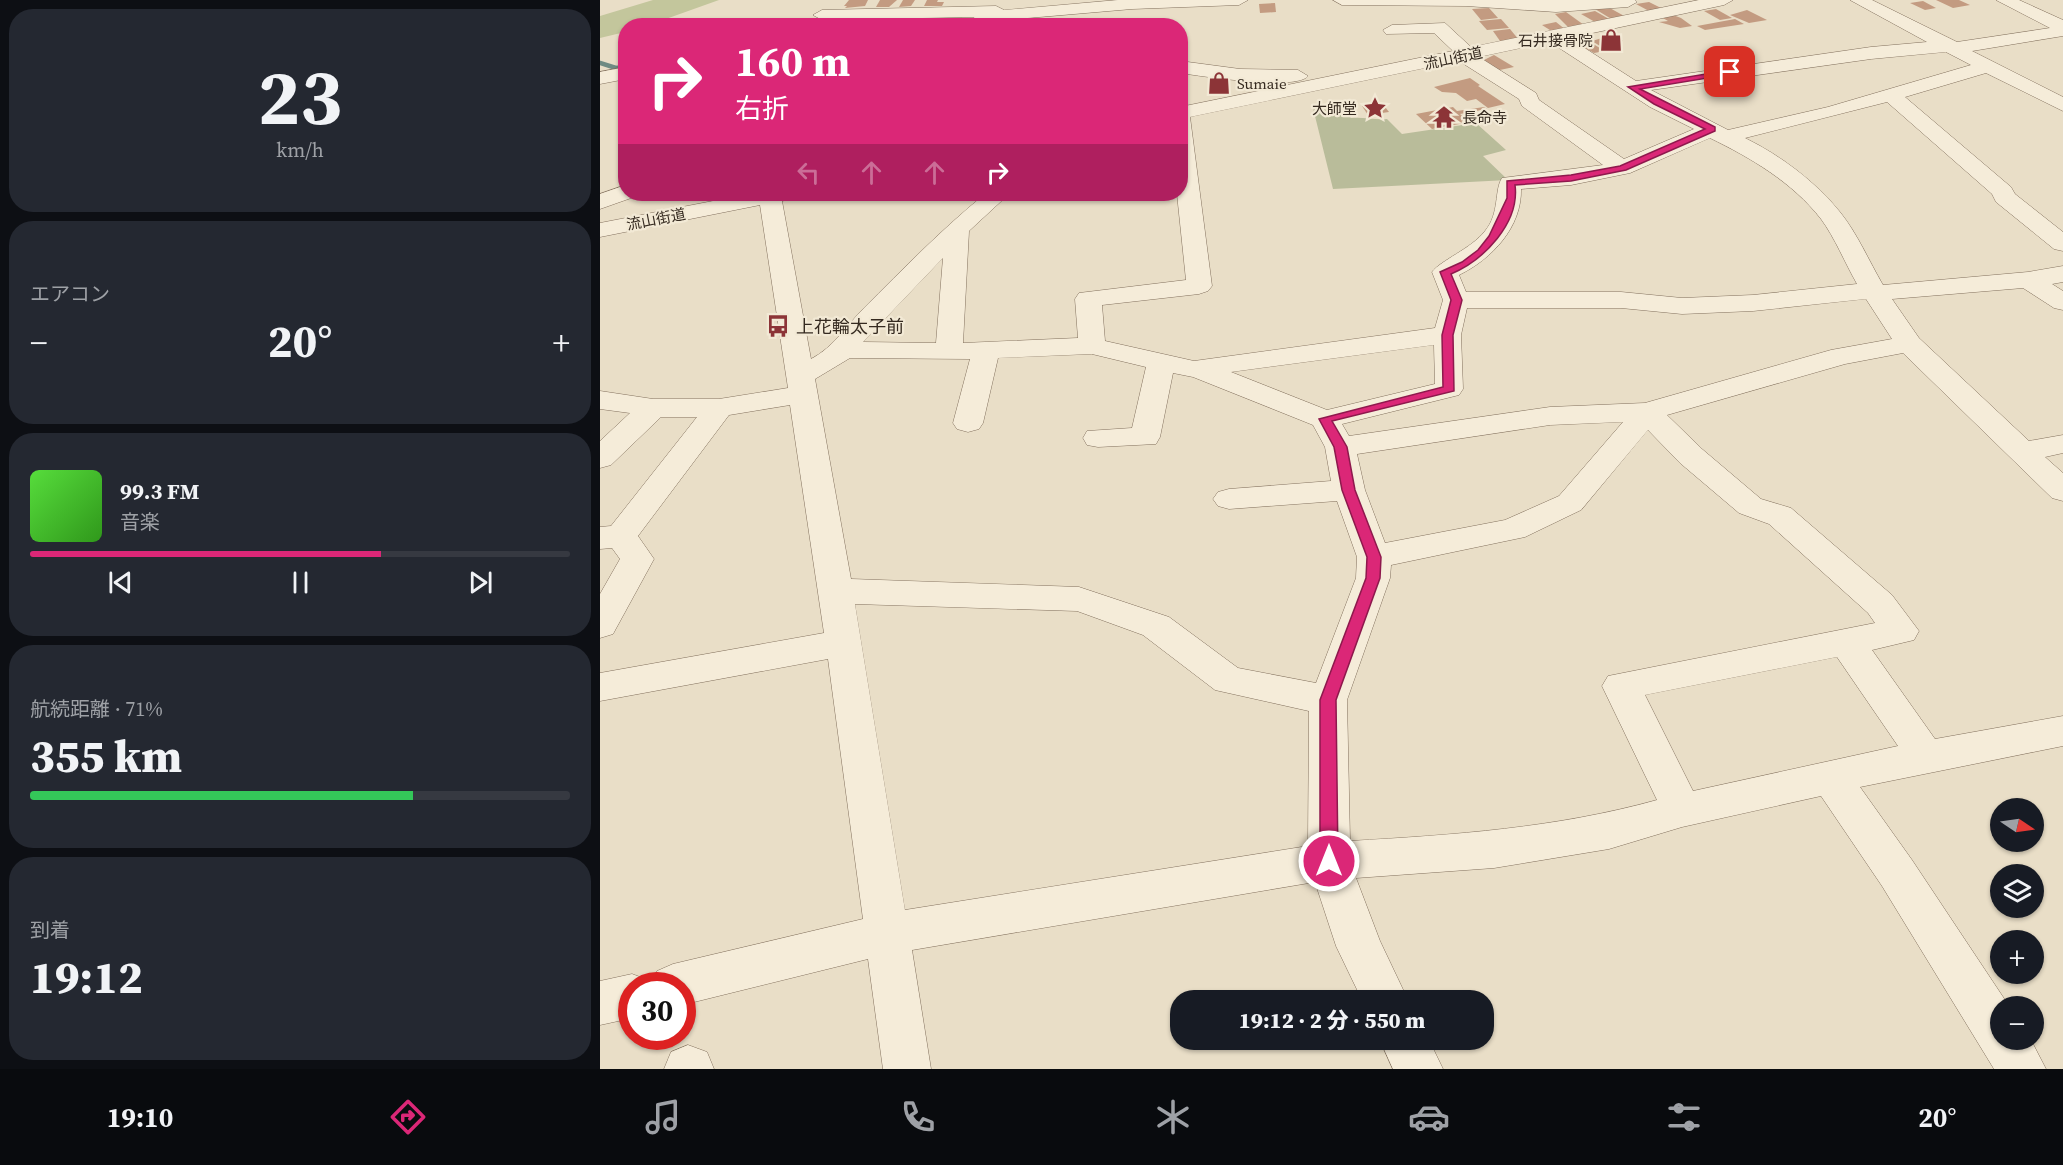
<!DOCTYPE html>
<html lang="ja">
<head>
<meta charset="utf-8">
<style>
  body { margin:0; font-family:"Source Serif 4","Noto Sans JP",serif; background:#242831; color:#f1f3f6; height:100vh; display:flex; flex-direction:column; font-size:22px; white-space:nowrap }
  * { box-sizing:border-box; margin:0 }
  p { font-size:20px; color:#9ea1a6 }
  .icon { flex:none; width:33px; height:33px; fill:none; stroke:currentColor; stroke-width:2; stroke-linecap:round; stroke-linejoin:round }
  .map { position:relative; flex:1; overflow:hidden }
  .details { display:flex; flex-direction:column; gap:9px; padding:9px; background:#0d0f14; width:600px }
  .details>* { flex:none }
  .top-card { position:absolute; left:18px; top:18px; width:570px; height:183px; border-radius:24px; box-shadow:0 2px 4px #0004; background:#db2777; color:#fff; overflow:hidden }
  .needle { width:39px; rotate:103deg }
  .buttons { position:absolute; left:1390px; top:798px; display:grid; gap:12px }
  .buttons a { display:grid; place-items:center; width:54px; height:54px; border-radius:50%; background:#171b24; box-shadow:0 2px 4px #0004; font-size:30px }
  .speed { position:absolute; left:18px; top:972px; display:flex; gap:12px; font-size:30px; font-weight:700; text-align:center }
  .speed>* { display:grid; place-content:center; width:78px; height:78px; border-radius:50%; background:#171b24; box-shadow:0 2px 4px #0004; line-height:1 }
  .speed .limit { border:9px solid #d22; background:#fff; color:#111 }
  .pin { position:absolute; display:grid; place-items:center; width:51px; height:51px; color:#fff; margin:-26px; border-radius:12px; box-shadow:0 3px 9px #0006 }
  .me { position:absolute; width:66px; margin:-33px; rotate:0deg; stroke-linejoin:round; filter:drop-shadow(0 0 4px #0008) }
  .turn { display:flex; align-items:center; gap:21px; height:126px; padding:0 18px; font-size:27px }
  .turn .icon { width:78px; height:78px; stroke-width:2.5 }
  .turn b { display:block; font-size:42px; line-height:51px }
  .lanes { display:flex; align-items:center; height:57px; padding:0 18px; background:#0003; justify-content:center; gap:30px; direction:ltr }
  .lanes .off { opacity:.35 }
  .big { font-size:45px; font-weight:800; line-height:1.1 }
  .details .widget { flex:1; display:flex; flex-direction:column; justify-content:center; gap:9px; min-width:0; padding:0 21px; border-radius:24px; background:#242831 }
  .details .dial { align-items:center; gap:0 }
  .dial b { font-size:78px; line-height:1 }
  .song { display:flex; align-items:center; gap:18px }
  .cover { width:72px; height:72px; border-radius:9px; background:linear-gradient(135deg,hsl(110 70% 55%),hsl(110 70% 35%)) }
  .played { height:6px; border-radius:3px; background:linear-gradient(90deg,#db2777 65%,#363941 65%) }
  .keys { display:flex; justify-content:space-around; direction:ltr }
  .heat { display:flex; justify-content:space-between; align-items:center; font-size:33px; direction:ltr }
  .charge { height:9px; border-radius:4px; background:linear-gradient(90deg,#34c759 71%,#363941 0) }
  .trip { position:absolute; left:570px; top:990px; width:324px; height:60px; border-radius:24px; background:#171b24; box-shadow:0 2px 4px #0004; font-weight:800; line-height:60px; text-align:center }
  .dock { display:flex; height:96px; justify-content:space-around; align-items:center; background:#090b0e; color:#9ea1a6 }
  .dock .icon { width:42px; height:42px }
  .dock .selected { color:#db2777 }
  .dock b { font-size:27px; color:#f1f3f6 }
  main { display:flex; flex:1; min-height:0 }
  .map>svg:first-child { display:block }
</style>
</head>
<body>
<main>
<section class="details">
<div class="widget dial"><b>23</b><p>km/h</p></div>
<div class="widget"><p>エアコン</p>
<div class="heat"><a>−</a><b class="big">20°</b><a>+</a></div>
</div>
<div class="widget">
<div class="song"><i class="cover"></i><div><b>99.3 FM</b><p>音楽</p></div></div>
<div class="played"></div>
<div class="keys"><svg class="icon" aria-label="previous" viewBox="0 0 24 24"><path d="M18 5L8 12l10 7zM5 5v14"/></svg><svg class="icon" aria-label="pause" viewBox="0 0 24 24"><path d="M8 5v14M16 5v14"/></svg><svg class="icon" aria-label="next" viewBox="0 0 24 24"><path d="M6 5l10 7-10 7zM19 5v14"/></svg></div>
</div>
<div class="widget"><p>航続距離 · 71%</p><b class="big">355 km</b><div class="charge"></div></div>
<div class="widget"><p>到着</p><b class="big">19:12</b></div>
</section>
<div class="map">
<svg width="1463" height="1069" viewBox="0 0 1463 1069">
  <rect width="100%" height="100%" fill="#e9dec7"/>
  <!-- green -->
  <g fill="#c3c69c">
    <path d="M53,0h66l-70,25 -23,1 -1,6 -25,6v-22z"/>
    <path d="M362,17l1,4 -16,4h-46l3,-6z"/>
  </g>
  <!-- cemetery -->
  <path fill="#b9bc9a" d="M736,103l15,15c13,-1 23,2 36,1l15,15 74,-11 30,27 -23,6 25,24 -175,9 -20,-81z"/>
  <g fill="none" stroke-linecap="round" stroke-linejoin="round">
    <!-- stream -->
    <path stroke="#6f8b83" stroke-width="4.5" d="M0,63l16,5 10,-1"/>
  </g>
  <!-- building -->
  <g fill="#c39b81">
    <path d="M249,0h19l-3,6 -20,2 2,-2h-3z"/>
    <path d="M280,0h17l-8,7h-13z"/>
    <path d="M303,0h12l-4,6 -12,1z"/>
    <path d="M327,0h11l-1,2h7l-2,4h-18z"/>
    <path d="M1336,0h23l11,5 -17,3z"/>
    <path d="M1323,1l13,7 -11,2 -15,-7z"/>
    <path d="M1049,2l12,6 -12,3 -13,-7z"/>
    <path d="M675,3l1,9 -16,1 -1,-9z"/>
    <path d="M1008,7l18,10 -13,3 -18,-11z"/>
    <path d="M889,8l9,10 -17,2 -9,-11z"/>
    <path d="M1116,9l16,9 -12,2 -16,-9z"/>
    <path d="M1147,10l20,10 -18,3 -19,-8z"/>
    <path d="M995,11l14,8 -14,3 -14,-8z"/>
    <path d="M966,12l18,13 -16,2 -13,-13z"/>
    <path d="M1073,15l8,3 11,8 -12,2 -21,-6 9,-1 -7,-4z"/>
    <path d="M901,19l8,9 -22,2 -8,-9z"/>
    <path d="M1135,19l9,5 -39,6 -8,-4z"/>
    <path d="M956,22l10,8 -13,2 -11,-7z"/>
    <path d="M910,29l9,11 -19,1 -7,-10z"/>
    <path d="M1012,35l11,6 -23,5 -8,-5z"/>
    <path d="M988,41l17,10 -11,2 -16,-9z"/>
    <path d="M894,55l20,12 -19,4 -13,-10z"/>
    <path d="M870,78l10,7 -2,1 27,18 -17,4 -12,-9 -9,2 -11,-8 -14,-1 -8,-5z"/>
    <path d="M782,103l7,9 -21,3 -6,-9z"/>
    <path d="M853,107l4,4 27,-4 3,2 -27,5 10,8 -38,7 -16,-15z"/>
  </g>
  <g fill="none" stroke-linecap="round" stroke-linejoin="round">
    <!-- minor casing -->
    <g stroke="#83715e" stroke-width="1">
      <g id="minor">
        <path d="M518,0h130l-9,5 -107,4 -150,13 -9,-5 -151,3 -9,-5 9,-5 174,-4 8,4z"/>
        <path d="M733,0h302l2,2 -9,5 -72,5 -90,-6 -124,-1z"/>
        <path d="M1099,0h34l-9,5 -155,33 67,43 235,-34 56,-5 -77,-42h22l85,42 93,-14 -54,-28h23l44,20v16l-91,15 91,46v14l-77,-38 -81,24 106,90 4,7 48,38v19l-9,-2 -58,-47 -4,-8 -105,-92 -142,36c35,17 71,44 95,74 17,21 29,49 43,73l145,-13 35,-6v16l-11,2 11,7v19l-9,-2 -31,-20 -131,11 27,39 110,103 34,-6v18l-18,4 18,16v28l-11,-3 -149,-145 -58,11 -178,51 35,34 59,50 30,9 101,87 27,36 -5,9 -42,10 63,89 128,-23v30l-203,41 52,73 97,146h-8v34h30l15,29h-52l-112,-183 -61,-90 -139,31 -73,22 -115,19 -138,10 24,63 28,59h-46l-26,-54 -21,-64 -403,68 19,119h-48l-15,-110 -186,46v-19h-50v32l-32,7v-44l32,-7 16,6 2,5 7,-14 16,-7 190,-45 -35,-260 -228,42v-28l224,-40 -34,-228 -61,10 -91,121 16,23 -41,75 -13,4v-44l20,-35 -8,-11 -12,1v-22l11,-1 86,-109h-36l-50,48 -11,3v-27l30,-28 -30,-4v-18l53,8h66l69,-11 -28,-183 -160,32v-14l149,-29h44l-3,5 -8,2 29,158c23,-12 35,-33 53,-51 39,-39 78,-79 121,-114h24l-40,37 -6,112 115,-5 -3,-39 4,-6 107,-13 -9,-86h3v-87l273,-56 -19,-18 -48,1 -3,-4 9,-5 53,-2 26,24zM950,42l100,65 44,22 -70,30 -85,-59 -3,-7 -57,-36zM1346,52l25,13 -143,42 -100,23 -77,-40 220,-31zM859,61l60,38 3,7 81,59 -101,13c-8,12 -2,35 -17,53 -14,18 -44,29 -53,41l11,28 -8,28 -241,33 -89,-20 -3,-36 97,-11 9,-3 4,-5 -22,-169zM1110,138c41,20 82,44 111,81 14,19 24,44 36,65l-104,11 -71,3 -61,-6h-155l-7,-17c33,-16 63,-48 62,-86l50,-4 59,-12zM343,258l-7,85 -73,-1zM1266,299l26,40 -61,11 -186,53 -95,4 -201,29 -7,-12 117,-29 4,-6 -2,-54 6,-27h154l61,6 71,-3zM834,345l1,39 -108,26 -96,-38zM492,354l54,13 -14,61 -45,3 -4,7 4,7 11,2 58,-3 4,-7 13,-64 20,4 120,48 12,22 6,34 -102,8 -11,3 -5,7 5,7 11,3 108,-8 20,56 -1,21 -40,105 -78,-15 -69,-51 -90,-30 -228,-8 -36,-200 35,-21 120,1 -17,64 4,6 11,3 11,-3 4,-6 15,-65zM1023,422l-64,74 -54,24 -120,23 -20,-53 -8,-36 193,-29zM1048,430l32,33 59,50 30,11 99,89 7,10 -267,53 -6,10 55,114c-101,28 -203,35 -307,41l-3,-141 43,-122 1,-13 134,-28 56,-27zM255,604l222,7 66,24 72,55 94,21 -1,135 -403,64zM1237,657l61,89 -205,45 -48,-96z"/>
        <path d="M580,61l60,8 58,1 10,6c-11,15 -107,0 -128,-3z"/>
        <path d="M26,67v12l-26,5v-12z"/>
        <path d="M26,185v9h10l-2,3 -34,12v-15z"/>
        <path d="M780,1040h49l14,29h-50z"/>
        <path d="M88,1045l19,7 7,17h-50l7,-17z"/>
      </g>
    </g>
    <!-- minor -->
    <use href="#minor" fill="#f5ecd9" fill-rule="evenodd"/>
  </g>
  <!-- route -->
  <path fill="#db2777" stroke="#8e194d" stroke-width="1.5" d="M1130,70l2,4 -92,15 75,38v4l-89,39 -55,11 -56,4c5,38 -31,75 -64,89l11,26 -9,35 1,56 -122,30 15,26 8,43 26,67 -1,21 -44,122 2,161 -3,6 -6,2 -7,-2 -2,-6v-161l46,-122 1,-21 -25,-67 -8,-43 -15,-28 124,-32 -1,-52 9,-35 -11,-28 22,-10 16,-12 11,-14 18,-38v-17l64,-6 49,-9 85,-37 -51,-25 -26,-17z"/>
  <!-- icons -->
  <defs>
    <g id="shop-bare" transform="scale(1.8)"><path d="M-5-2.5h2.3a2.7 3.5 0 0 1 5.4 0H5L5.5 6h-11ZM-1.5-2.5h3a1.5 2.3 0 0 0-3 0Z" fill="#8c3437" stroke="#f2e9d5" stroke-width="2.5" paint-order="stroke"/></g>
    <g id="sight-bare" transform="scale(1.8)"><path d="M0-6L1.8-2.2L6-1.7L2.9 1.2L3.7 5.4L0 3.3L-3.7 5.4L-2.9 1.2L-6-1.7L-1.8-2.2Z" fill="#8c3437" stroke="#f2e9d5" stroke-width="2.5" paint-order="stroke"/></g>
    <g id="temple-bare" transform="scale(1.8)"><path d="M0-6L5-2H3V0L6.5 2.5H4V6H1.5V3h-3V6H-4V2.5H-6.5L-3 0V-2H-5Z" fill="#8c3437" stroke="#f2e9d5" stroke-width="2.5" paint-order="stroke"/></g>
    <g id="bus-bare" transform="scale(1.8)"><path d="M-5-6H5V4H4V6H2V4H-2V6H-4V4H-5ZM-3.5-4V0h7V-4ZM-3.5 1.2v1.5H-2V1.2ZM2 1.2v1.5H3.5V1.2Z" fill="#8c3437" stroke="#f2e9d5" stroke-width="2.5" paint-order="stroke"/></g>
  </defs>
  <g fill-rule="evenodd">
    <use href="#shop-bare" x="1011" y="40"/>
    <use href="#shop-bare" x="619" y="83"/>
    <use href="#sight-bare" x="775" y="108"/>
    <use href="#temple-bare" x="844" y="117"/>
    <use href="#bus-bare" x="178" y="326"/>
  </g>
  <g text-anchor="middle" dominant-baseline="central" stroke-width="4.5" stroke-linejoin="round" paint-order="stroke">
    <!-- far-poi labels -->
    <g font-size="15" fill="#352a20" stroke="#f2e9d5" text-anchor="end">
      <text x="993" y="40">石井接骨院</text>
      <text x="637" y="83" text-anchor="start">Sumaie</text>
      <text x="757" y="108">大師堂</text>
      <text x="862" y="117" text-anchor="start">長命寺</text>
    </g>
    <!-- far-street labels -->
    <g font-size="15" fill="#352a20" stroke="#f2e9d5">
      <text transform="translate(853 58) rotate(-12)">流山街道</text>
      <text transform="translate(56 219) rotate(-11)">流山街道</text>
    </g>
    <!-- poi labels -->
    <g font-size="18" fill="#352a20" stroke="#f2e9d5" text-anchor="start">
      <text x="196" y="326">上花輪太子前</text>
    </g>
  </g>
</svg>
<div class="buttons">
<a><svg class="needle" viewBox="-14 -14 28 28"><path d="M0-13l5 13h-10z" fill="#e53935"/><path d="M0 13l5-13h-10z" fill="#9ea1a6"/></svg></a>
<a><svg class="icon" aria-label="layers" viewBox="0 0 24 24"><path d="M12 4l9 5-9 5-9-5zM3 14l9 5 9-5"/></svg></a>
<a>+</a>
<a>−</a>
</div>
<div class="speed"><div class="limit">30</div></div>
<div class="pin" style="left:1130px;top:72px;background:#d93025"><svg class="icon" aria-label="arrive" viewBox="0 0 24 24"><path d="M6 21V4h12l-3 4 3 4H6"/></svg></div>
<svg class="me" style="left:729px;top:861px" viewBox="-20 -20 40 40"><circle r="17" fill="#db2777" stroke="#fff" stroke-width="3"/><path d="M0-11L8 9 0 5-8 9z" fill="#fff"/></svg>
<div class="trip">19:12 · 2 分 · 550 m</div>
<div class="top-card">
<div class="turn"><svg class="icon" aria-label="right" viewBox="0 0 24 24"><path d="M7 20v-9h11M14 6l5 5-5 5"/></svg><div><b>160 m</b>右折</div></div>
<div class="lanes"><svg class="icon off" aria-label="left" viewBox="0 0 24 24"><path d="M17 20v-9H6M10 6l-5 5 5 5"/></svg><svg class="icon off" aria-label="ahead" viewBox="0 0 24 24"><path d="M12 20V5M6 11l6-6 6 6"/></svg><svg class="icon off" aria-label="ahead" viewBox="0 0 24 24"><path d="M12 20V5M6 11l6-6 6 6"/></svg><svg class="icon" aria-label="right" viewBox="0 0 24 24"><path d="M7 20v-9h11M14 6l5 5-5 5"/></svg></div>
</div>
</div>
</main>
<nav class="dock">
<b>19:10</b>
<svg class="icon selected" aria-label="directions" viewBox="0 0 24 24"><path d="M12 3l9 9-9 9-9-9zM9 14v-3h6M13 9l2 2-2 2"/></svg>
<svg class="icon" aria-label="music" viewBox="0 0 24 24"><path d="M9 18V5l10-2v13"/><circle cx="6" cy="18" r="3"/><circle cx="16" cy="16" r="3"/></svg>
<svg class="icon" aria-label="phone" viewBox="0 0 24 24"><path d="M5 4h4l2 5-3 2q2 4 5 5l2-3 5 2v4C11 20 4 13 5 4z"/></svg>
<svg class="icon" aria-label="climate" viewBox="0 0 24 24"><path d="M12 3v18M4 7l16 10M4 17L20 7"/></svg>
<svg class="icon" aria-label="car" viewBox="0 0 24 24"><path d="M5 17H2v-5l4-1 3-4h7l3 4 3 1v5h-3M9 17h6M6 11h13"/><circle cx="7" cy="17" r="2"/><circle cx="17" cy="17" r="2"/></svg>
<svg class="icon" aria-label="filters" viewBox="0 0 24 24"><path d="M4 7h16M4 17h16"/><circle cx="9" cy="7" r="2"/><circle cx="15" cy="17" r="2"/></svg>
<b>20°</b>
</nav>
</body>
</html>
